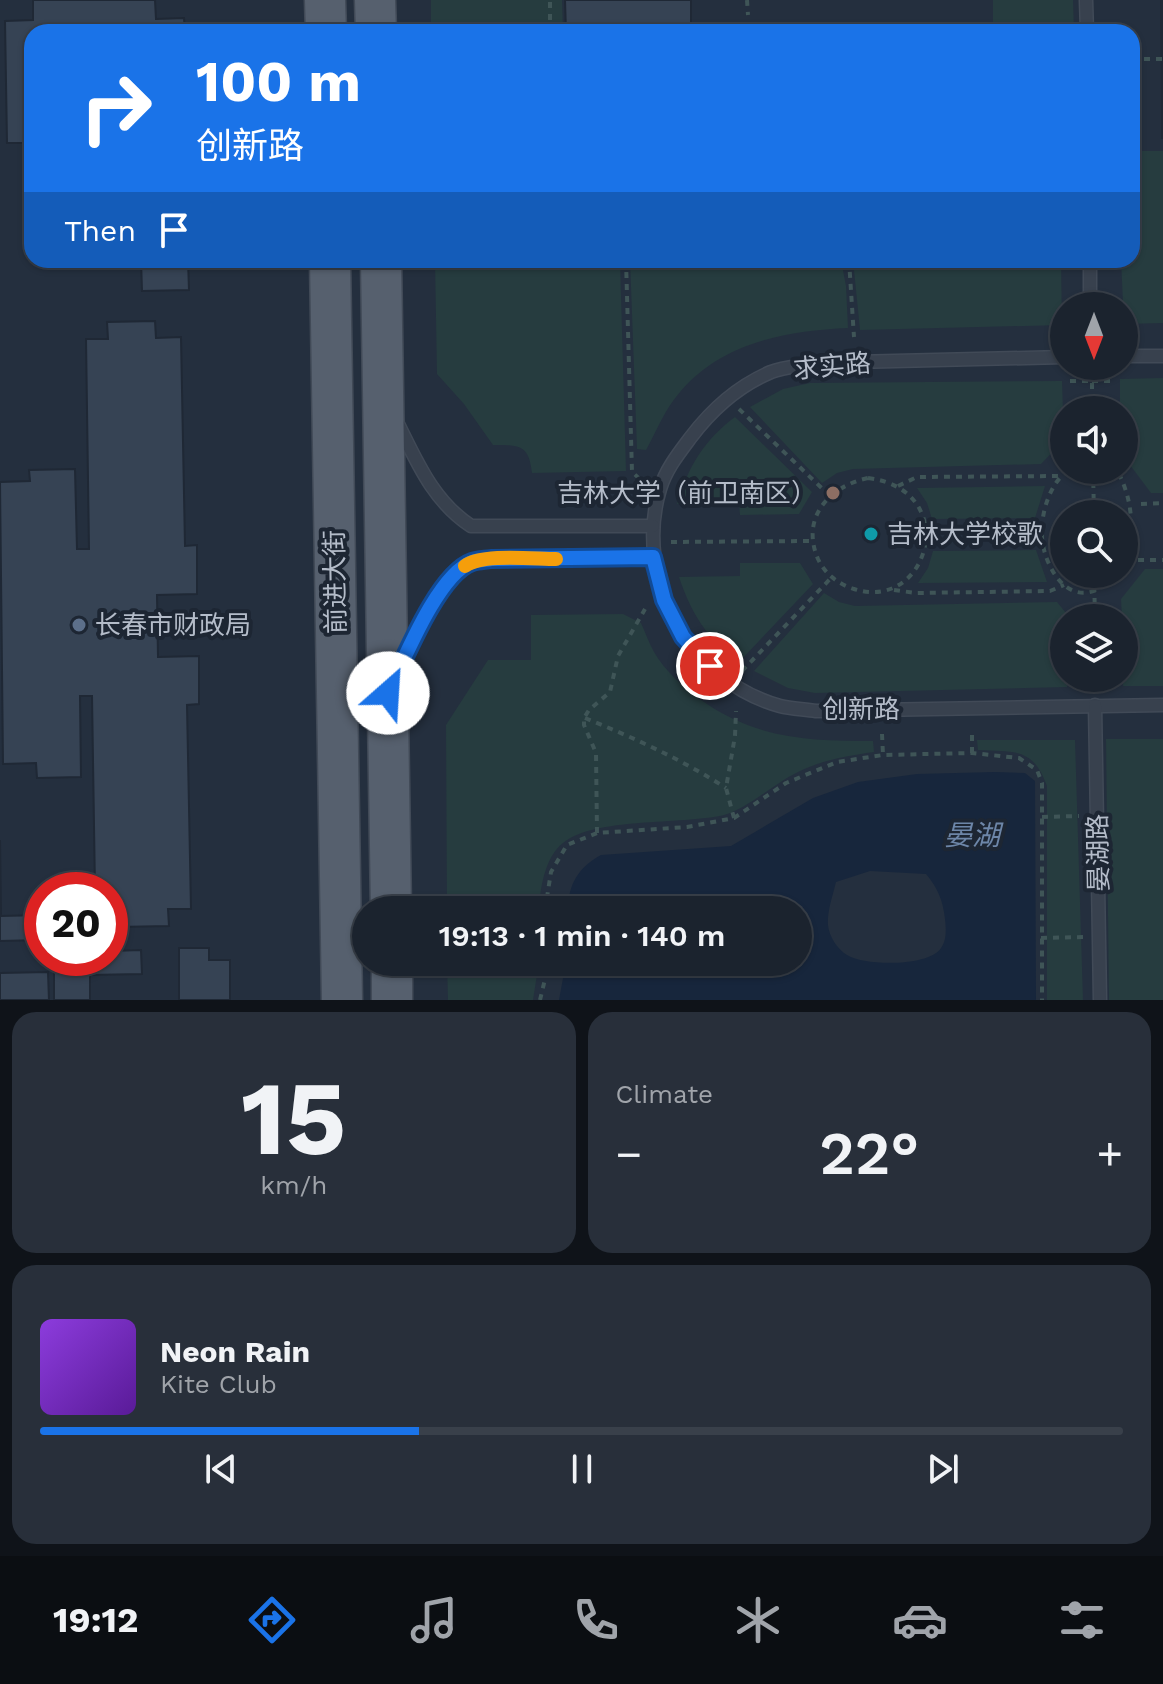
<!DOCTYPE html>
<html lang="en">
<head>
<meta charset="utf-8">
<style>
  body { margin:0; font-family:"Work Sans","Noto Sans SC",sans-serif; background:#282f3a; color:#f1f3f6; height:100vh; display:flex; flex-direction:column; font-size:30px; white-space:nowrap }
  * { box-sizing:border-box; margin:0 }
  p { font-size:26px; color:#a0a4aa }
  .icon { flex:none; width:44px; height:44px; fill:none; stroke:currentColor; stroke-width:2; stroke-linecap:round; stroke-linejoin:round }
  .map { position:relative; height:1000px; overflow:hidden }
  .side { display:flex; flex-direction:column; gap:12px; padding:12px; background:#0f1319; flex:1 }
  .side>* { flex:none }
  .hud { position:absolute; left:24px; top:24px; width:1116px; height:244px; border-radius:24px; box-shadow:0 2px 6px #0004,0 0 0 2px #39404a; background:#1a73e8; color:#fff; overflow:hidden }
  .needle { width:52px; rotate:180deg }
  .tools { position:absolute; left:1050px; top:292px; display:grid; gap:16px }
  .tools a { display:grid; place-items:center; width:88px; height:88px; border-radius:50%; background:#1b232e; box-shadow:0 2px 6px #0004,0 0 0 2px #39404a; font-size:40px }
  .speed { position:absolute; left:24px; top:872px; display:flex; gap:16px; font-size:40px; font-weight:700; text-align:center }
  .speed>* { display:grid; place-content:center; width:104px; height:104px; border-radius:50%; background:#1b232e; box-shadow:0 2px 6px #0004,0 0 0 2px #39404a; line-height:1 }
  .speed .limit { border:12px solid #d22; background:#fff; color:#111 }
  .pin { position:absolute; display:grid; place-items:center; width:68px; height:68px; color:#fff; margin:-34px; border:4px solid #fff; border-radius:50%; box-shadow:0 2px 8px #0007 }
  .me { position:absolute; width:88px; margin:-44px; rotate:26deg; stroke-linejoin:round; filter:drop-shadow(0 0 6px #0008) }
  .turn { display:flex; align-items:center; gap:28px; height:168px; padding:0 40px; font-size:36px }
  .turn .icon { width:104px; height:104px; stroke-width:2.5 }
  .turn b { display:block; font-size:56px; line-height:68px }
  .then { display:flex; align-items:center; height:76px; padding:0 40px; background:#0003; gap:16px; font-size:30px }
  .big { font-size:60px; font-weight:600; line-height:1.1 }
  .side .card { flex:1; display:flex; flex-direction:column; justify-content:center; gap:12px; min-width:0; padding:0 28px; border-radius:24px; background:#282f3a }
  .side .dial { align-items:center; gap:0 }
  .dial b { font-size:104px; line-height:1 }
  .song { display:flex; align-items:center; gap:24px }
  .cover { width:96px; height:96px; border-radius:12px; background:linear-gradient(135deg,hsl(270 70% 55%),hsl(270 70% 35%)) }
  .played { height:8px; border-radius:4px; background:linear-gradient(90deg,#1a73e8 35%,#39404a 35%) }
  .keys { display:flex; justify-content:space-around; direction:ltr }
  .heat { display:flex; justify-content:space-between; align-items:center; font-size:44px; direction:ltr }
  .side .tiles { flex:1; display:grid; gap:12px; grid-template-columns:1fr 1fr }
  .card:last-child { grid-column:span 2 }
  .trip { position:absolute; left:352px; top:896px; width:460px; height:80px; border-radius:40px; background:#1b232e; box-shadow:0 2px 6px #0004,0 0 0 2px #39404a; font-weight:600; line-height:80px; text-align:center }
  .menu { display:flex; height:128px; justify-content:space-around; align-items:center; background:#0b0e12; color:#a0a4aa }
  .menu .icon { width:56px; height:56px }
  .menu .current { color:#1a73e8 }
  .menu b { font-size:36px; color:#f1f3f6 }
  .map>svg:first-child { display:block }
</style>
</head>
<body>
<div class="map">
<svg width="1163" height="1000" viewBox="0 0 1163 1000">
  <rect width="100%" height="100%" fill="#242f3e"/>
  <!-- green -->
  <g fill="#263c3f">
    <path d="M431,0h131l1,32h-132z"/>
    <path d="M993,0h80l1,32h-81z"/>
    <path d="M1132,151h31v172l-39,1 -3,-64h11z"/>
    <path d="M435,260h185l6,211 -94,2c-3,-29 -13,-28 -39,-28l-29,-41 -27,-30z"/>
    <path d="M630,260h211l5,26 2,42c-66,3 -134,16 -175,73 -11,15 -18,33 -27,49l-9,-1z"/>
    <path d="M853,260h208l1,65 -202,5z"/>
    <path d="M1163,378v115h-12l-27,-36v-47h-4v-31z"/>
    <path d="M1062,381l2,59 -23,24 -188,5 -16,4 -15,10 -72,-76 33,-18 27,-6z"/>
    <path d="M735,417l77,75 -13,22 -59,1 -1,-12 -62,1c11,-37 27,-64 58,-87z"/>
    <path d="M1045,486l-10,32 -103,1 -5,-16 -10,-15z"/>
    <path d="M1036,550l11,32 -129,1 10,-15 5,-17z"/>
    <path d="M740,563h60l13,21 -74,78c-32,-23 -48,-49 -60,-85l61,-1z"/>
    <path d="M1145,569h18v117h-40l1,-68h-2l-1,-19z"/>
    <path d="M824,593l15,9 16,4 202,-4 9,11 -2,65h3v9l-252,6 -27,-5 -34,-17z"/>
    <path d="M623,614l18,9c4,9 8,20 13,29 11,19 29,35 47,48 55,39 108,41 172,41l1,11c-27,4 -52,8 -76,20 -23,11 -51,37 -74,43 -44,10 -129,2 -161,28 -18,14 -23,45 -24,67h-92l-1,-185 42,-65h43v-45z"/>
    <path d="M1106,739h57v261h-54z"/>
    <path d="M977,740h98l8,260h-36v-214c-14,-39 -33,-34 -69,-36z"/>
    <path d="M447,962h92l-6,38h-85z"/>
  </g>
  <!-- water -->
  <path fill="#17263c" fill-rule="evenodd" d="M995,772l30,1 10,8 1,219h-477l7,-38h232v-52h-230c0,-26 11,-43 33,-55l130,-9 82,-48 45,-16 59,-8zM870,871l56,3c12,14 17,27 19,45 1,9 2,21 -4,29 -12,19 -77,18 -94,7 -10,-6 -18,-19 -19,-30 -1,-14 5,-30 8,-43z"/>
  <!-- building -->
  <g fill="#364354" stroke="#1f2835" stroke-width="2">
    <path d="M33,0h122l1,19 28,-1 1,14h-153v111h-25l-2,-122 28,-1z"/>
    <path d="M565,0h126v32h-125z"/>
    <path d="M1161,0h2v138h-1z"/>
    <path d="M141,260h47l1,30 -47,1z"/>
    <path d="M155,321l1,17 25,-1 4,209 12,-1v49l-40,1 1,62 41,-1v48l-12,1 4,204h-23l1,17 -52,1 -1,-17h-6v-20h-15l-3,-194h-12l1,81 -44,1 -1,-15 -33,1 -3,-282 30,-1 -1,-11 46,-1 2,80h12l-3,-210h22l-1,-17z"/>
    <path d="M0,840l1,76 41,-1v25l-42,1z"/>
    <path d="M179,948h30v12h21v40h-51z"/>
    <path d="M141,950l1,24 -52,1v25h-36v-42h56v-7z"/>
    <path d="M48,972l1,28h-49v-27z"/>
  </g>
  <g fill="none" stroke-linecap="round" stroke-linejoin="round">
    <!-- lane casing -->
    <g stroke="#414a57" stroke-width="15">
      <g id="lane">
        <path d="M1086,0l1,32"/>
        <path d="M1090,260v46"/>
        <path d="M1124,356h39"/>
        <path d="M1064,357l-251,6c-14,3 -29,4 -42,9 -33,14 -58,36 -80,65 -12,16 -25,32 -31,52 -27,90 29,192 120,217 11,3 24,3 36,5l347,-6"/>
        <path d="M397,422c20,40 36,79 74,104h182"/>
        <path d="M400,668c14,-29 40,-95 73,-106 5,-2 13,-2 18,-3l162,-2"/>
        <path d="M1095,705l5,295"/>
      </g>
    </g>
    <!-- primary casing -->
    <g stroke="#414a57" stroke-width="43">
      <g id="primary">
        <path d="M325,0l1,32"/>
        <path d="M375,0l1,32"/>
        <path d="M330,260l12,740"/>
        <path d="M381,260l10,650"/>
        <path d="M392,962v38"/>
      </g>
    </g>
    <!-- path -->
    <g stroke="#3f5557" stroke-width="4" stroke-dasharray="6 6" stroke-linecap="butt">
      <path d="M747,0l1,15"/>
      <path d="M550,32v-32"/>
      <path d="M1132,59h30"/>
      <path d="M626,260l6,212 10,9"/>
      <path d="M849,260l5,77"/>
      <path d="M1070,381h22v29"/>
      <path d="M1092,381h22"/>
      <path d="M739,409l91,87"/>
      <path d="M1068,470c-17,13 -26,39 -26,60 -1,12 3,26 8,36 34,70 113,-10 67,-96"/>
      <path d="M1093,470l1,44"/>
      <path d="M868,478c95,12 61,135 -14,111 -16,-5 -29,-15 -36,-30 -18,-42 12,-73 50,-81z"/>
      <path d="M898,486l19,-9 143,-1"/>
      <path d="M1141,504l22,-1"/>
      <path d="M671,542l142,-1"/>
      <path d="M1138,560h25"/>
      <path d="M1094,574l1,44"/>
      <path d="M894,590l22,3 134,-2 14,-6"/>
      <path d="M742,671l90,-94"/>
      <path d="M1071,685h24v-7"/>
      <path d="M1095,685h23"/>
      <path d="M585,718c49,20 96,41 141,70"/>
      <path d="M882,734l1,21"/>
      <path d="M972,753v-19"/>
      <path d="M1042,817l37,-1"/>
      <path d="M734,818l-8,-30 9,-52 1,-25"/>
      <path d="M597,833l-1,-80 -12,-28v-7l5,-8 21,-18 8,-36 27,-47"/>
      <path d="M545,910l6,-38 16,-27 30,-12 90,-6 47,-9 52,-35 51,-21 46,-7 89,-2 47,5 18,12 5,13v217"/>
      <path d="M1041,938l42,-1"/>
      <path d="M540,1000l6,-25v-13"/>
    </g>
    <!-- lane -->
    <use href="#lane" stroke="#38414e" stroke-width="12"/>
    <!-- primary -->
    <use href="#primary" stroke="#56606e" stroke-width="40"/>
  </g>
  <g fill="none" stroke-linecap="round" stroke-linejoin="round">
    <!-- route casing -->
    <g stroke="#114b97" stroke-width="20">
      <path id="route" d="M388,693c16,-33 50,-119 84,-131 6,-2 13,-2 19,-3l162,-2 11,43 19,37 27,29"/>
    </g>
    <!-- route -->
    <use href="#route" stroke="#1a73e8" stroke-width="14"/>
    <!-- slow -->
    <path stroke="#f59e0b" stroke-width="14" d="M465,566c17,-13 69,-7 91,-7"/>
  </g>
  <!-- markers -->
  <circle fill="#8d6e63" stroke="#1d2633" stroke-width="3" cx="833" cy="493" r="8"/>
  <circle fill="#0f9aa8" stroke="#1d2633" stroke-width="3" cx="871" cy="534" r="8"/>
  <circle fill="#5c6f8a" stroke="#1d2633" stroke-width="3" cx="79" cy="625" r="8"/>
  <g text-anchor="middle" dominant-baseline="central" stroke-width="8" stroke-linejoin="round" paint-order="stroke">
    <!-- street labels -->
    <g font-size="26" fill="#b4bcc9" stroke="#1d2633">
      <text transform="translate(832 366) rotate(-5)">求实路</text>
      <text transform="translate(335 582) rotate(-91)">前进大街</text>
      <text x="861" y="709">创新路</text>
      <text transform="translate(1098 853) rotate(-91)">晏湖路</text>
    </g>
    <!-- poi labels -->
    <g font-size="26" fill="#b4bcc9" stroke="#1d2633" text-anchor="start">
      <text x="817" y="493" text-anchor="end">吉林大学（前卫南区）</text>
      <text x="887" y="534">吉林大学校歌</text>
      <text x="95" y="625">长春市财政局</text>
    </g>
    <!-- water labels -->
    <g font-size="28" font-style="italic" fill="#6d86a8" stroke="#1d2633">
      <text x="972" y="835">晏湖</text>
    </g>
  </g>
</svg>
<div class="tools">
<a><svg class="needle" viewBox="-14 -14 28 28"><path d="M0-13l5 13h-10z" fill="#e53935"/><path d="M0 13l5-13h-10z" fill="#a0a4aa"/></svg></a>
<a><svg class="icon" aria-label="sound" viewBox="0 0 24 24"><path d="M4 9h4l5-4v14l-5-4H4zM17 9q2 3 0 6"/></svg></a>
<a><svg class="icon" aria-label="search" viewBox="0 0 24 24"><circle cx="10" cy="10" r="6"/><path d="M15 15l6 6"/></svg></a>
<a><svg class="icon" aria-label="layers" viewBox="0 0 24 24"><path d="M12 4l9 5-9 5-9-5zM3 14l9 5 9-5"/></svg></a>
</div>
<div class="speed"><div class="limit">20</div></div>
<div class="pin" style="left:710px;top:666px;background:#d93025"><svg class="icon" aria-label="arrive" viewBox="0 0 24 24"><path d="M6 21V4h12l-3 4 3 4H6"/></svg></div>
<svg class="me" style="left:388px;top:693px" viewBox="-20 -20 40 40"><circle r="19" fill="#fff"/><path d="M0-13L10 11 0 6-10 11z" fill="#1a73e8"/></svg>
<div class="trip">19:13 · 1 min · 140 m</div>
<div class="hud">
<div class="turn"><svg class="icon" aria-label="right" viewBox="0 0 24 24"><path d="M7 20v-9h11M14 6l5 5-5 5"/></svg><div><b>100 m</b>创新路</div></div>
<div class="then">Then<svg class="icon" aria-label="arrive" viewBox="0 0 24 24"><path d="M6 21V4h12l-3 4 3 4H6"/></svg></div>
</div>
</div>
<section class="side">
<div class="tiles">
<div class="card dial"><b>15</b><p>km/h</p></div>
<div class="card"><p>Climate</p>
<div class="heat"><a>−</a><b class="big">22°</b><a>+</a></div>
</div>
<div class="card">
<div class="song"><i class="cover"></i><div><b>Neon Rain</b><p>Kite Club</p></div></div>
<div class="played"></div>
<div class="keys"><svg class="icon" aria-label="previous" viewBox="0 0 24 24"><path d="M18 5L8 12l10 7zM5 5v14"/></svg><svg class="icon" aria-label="pause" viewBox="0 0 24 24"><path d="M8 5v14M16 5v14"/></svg><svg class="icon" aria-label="next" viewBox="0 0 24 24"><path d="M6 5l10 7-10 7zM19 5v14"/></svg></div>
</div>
</div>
</section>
<nav class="menu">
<b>19:12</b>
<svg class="icon current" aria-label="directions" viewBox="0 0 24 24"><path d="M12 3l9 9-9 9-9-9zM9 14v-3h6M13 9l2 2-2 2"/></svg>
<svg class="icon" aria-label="music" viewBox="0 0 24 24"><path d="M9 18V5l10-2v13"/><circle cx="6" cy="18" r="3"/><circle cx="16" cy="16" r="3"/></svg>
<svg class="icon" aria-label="phone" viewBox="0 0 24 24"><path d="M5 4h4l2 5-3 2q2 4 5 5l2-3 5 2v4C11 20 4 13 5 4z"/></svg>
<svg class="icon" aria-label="climate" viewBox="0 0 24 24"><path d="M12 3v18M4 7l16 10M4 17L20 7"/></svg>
<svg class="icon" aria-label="car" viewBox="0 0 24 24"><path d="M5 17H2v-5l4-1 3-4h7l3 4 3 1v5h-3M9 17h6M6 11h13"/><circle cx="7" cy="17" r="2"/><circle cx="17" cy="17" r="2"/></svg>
<svg class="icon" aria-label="filters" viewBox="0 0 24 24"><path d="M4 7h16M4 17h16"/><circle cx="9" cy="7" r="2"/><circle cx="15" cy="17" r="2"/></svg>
</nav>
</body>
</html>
